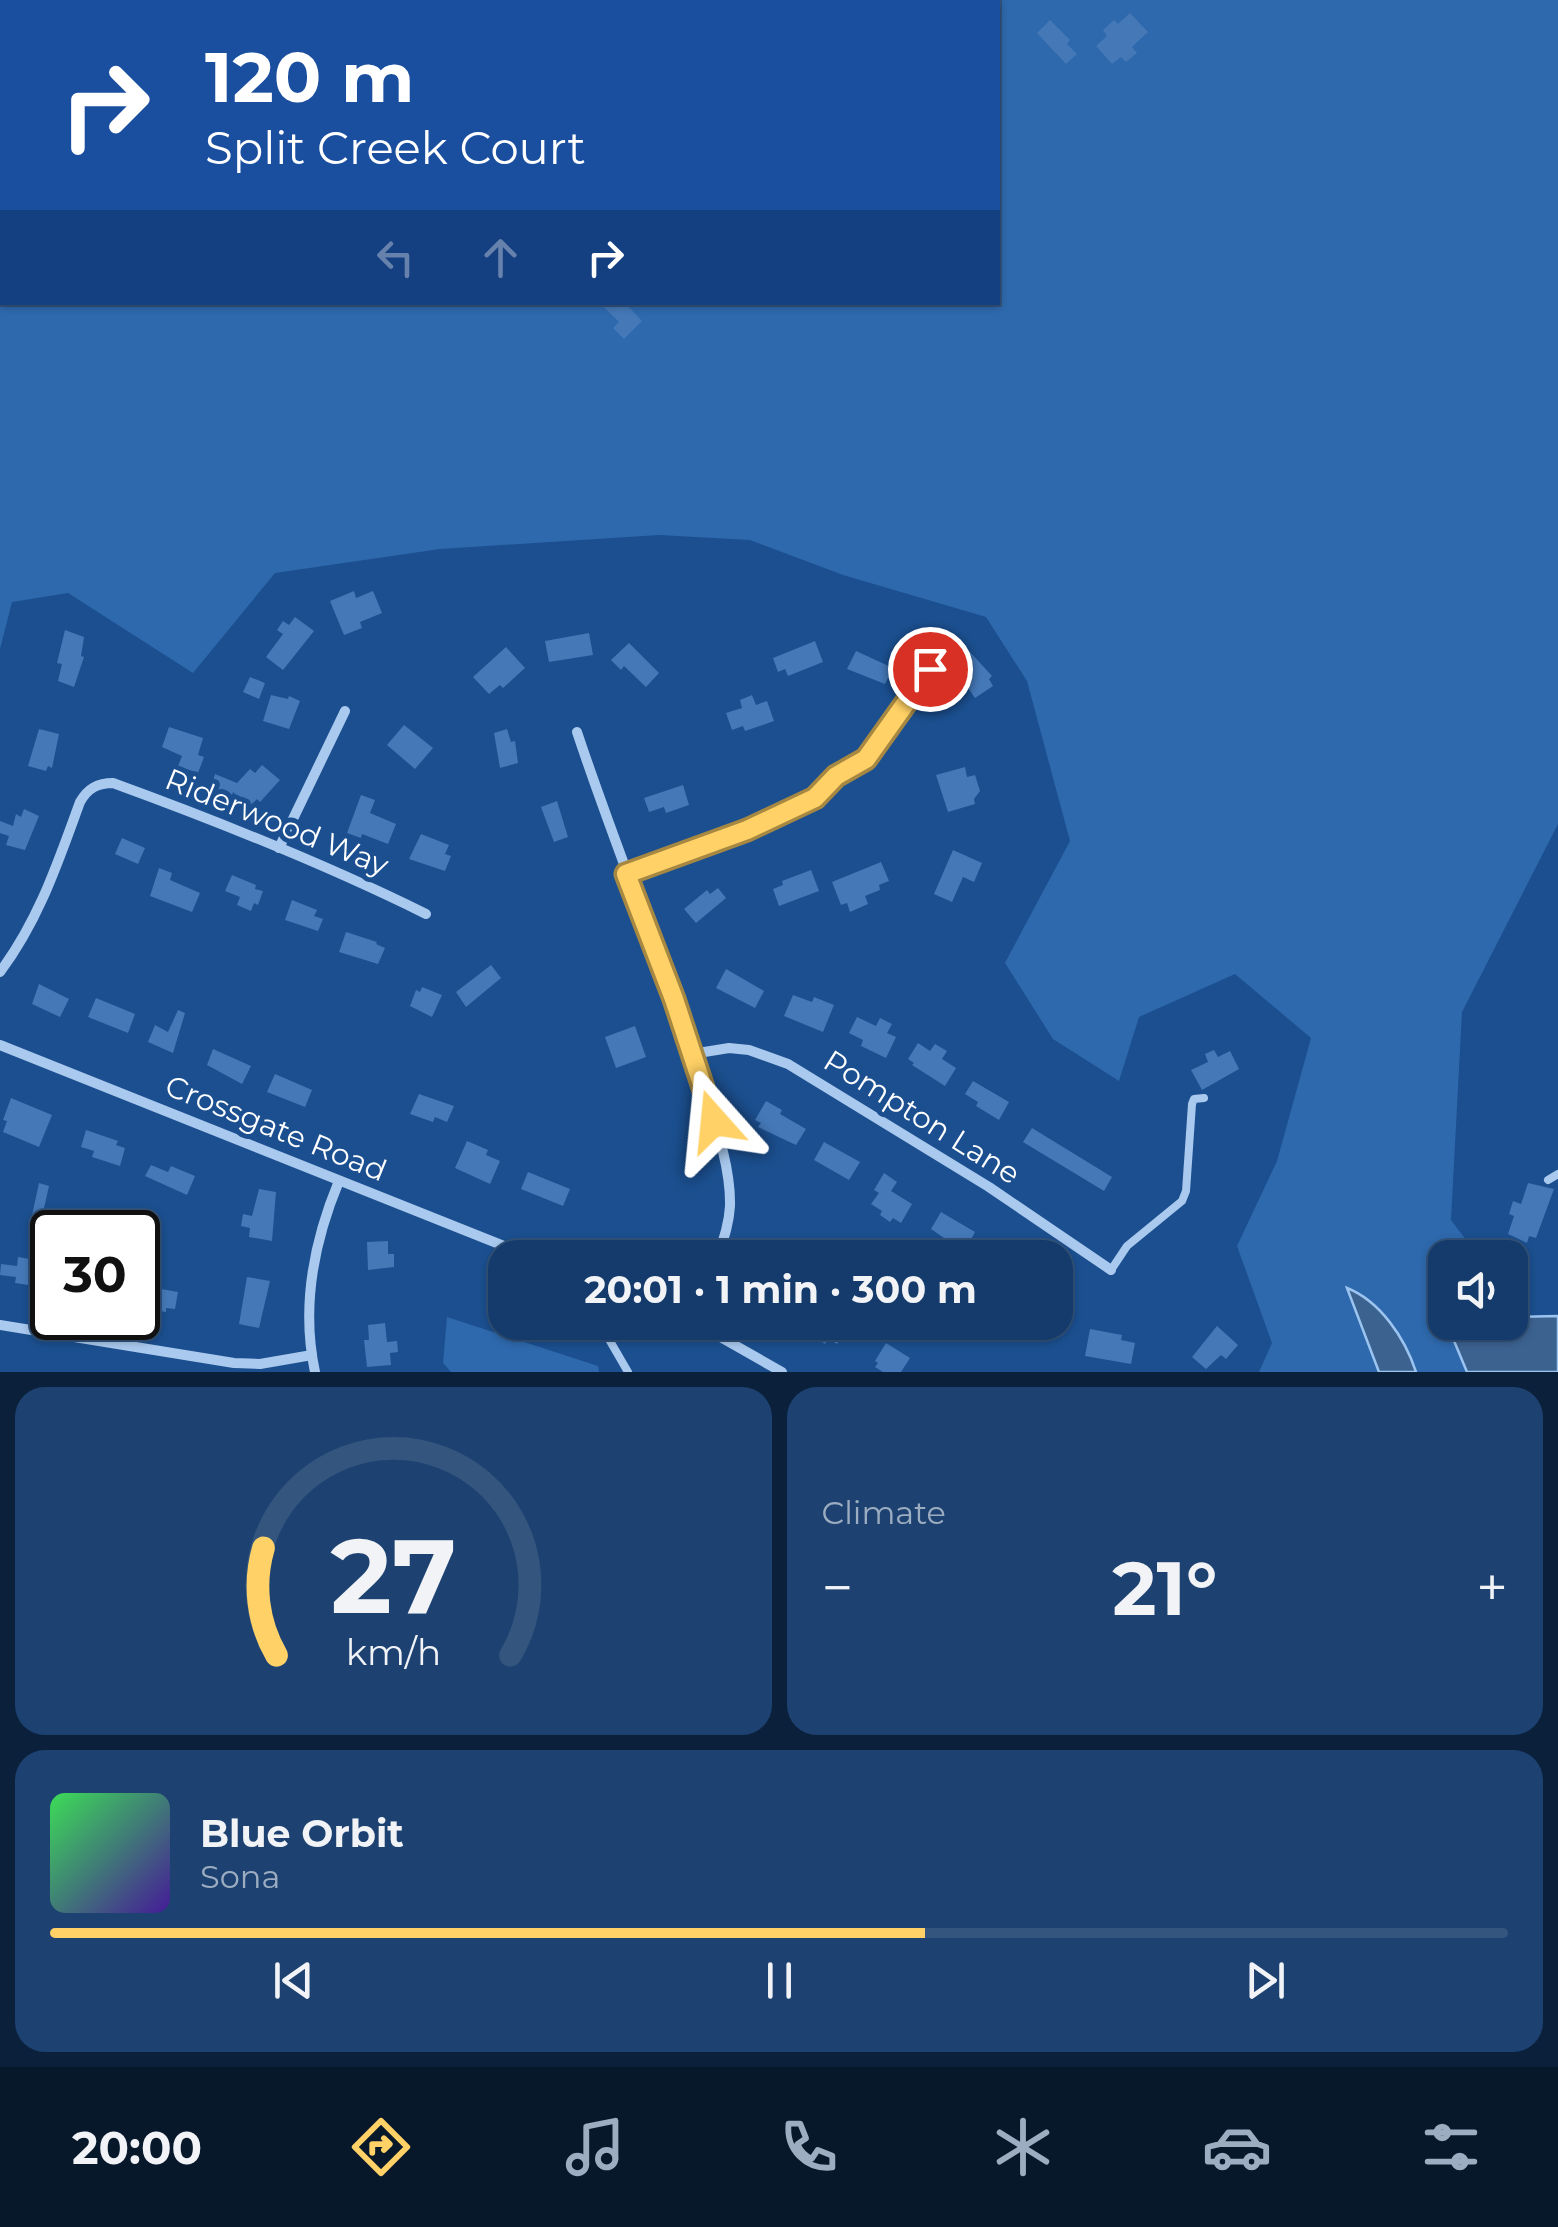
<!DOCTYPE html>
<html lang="en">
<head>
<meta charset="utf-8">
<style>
  body { margin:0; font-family:Montserrat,sans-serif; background:#1d4271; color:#f1f3f6; height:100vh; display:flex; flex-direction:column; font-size:38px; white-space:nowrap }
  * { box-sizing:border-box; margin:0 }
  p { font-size:32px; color:#9dadc1 }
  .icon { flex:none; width:55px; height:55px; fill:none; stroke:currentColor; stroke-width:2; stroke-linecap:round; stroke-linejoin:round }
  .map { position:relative; height:1372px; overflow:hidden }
  .panel { display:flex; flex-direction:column; gap:15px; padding:15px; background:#0b203b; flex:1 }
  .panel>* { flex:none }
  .banner { position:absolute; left:0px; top:0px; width:1000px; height:305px; box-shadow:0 2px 8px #0004,0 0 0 2px #33557e; background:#1a4fa0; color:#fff; overflow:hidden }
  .tools { position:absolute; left:1428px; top:1240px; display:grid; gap:20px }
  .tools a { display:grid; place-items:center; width:100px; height:100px; border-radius:20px; background:#143b6b; box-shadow:0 2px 8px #0004,0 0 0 2px #33557e; font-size:50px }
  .speed { position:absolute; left:30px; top:1210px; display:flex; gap:20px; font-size:50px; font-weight:700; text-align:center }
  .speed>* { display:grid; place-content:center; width:130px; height:130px; border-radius:50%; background:#143b6b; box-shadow:0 2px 8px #0004,0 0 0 2px #33557e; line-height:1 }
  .speed .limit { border:5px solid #111; border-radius:15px; background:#fff; color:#111 }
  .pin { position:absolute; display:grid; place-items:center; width:85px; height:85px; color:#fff; margin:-42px; border:5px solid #fff; border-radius:50%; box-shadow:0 2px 10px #0007 }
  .me { position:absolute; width:110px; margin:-55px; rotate:342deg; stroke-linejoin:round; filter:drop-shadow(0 0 8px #0008) }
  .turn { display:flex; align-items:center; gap:35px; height:210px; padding:0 40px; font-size:45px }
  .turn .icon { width:130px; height:130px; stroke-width:2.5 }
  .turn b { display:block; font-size:70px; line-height:85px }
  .lanes { display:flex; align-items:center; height:95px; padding:0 40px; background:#0003; justify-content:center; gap:50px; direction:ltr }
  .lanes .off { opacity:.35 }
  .big { font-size:75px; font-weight:700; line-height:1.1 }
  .panel .widget { flex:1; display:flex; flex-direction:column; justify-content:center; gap:15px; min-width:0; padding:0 35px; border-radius:30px; background:#1d4271 }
  .panel .dial { align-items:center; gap:0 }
  .dial svg { height:260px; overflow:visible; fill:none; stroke:#33557e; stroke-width:7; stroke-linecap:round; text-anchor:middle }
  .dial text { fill:#f1f3f6; stroke:none }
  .song { display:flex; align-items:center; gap:30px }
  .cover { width:120px; height:120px; border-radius:15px; background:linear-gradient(135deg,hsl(130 70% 55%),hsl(260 70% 35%)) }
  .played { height:10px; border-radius:5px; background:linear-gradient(90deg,#ffd166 60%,#33557e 60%) }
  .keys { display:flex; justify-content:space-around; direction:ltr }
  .heat { display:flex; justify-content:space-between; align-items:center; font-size:55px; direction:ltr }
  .panel .tiles { flex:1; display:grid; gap:15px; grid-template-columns:1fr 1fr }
  .widget:last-child { grid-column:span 2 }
  .trip { position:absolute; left:488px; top:1240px; width:585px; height:100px; border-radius:30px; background:#143b6b; box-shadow:0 2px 8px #0004,0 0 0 2px #33557e; font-weight:700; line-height:100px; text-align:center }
  .tabs { display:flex; height:160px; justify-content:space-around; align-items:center; background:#08182b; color:#9dadc1 }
  .tabs .icon { width:70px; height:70px }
  .tabs .on { color:#ffd166 }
  .tabs b { font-size:45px; color:#f1f3f6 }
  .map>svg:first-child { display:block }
</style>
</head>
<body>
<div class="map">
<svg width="1558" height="1372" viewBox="0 0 1558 1372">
  <rect width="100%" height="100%" fill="#1b4f8f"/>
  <!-- green -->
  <g fill="#2e69ad" fill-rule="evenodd">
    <path d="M0,0h1558v824l-96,188 -11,208 28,37 -34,1v64h65v-25l48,62v13h-299l13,-29 -35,-97 40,-85 34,-123 -76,-64 -96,43 -20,64 -66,-42 -48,-76 65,-122 -43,-160 -41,-64 -143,-42 -93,-35 -91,-5 -219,14 -165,24 -82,100 -125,-80 -56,9 -12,47zM2,2h996v300h-996z"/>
    <path d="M447,1317l151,49 1,6h-148l-8,-9z"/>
  </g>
  <!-- water -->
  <g fill="#3c6290" stroke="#9cc4f0" stroke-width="2.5">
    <path d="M1347,1288c33,13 58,50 69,84h-37z"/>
    <path d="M1558,1316v56h-91l-15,-36 8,-13 50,-1v-5z"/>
  </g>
  <!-- building -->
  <g fill="#4478b7">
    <path d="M1130,13l18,19 -16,15 5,6 -11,9 -5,-5 -9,7 -16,-18 11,-10 -4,-6 11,-10 4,4z"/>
    <path d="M1050,20l20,20 -3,4 10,10 -11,10 -29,-31z"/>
    <path d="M599,302h25l18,19 -18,18 -11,-11 6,-6z"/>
    <path d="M354,591l2,7 17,-7 9,22 -22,9 2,6 -18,7 -14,-34z"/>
    <path d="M295,617l19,14 -31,39 -17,-13 17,-23 -6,-4 6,-9 6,4z"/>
    <path d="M65,630l19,7 -3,19 3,1 -10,30 -16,-6 4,-17 -5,-1z"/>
    <path d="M589,633l4,22 -44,7 -4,-21z"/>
    <path d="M959,640l33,36 -3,3 4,7 -18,12 -7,-10 -3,3 -26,-38z"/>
    <path d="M815,641l8,21 -35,14 -3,-7 -7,3 -5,-14z"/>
    <path d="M629,643l30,30 -13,14 -22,-21 -3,4 -10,-10z"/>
    <path d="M506,647l19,21 -22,20 -3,-3 -11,9 -16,-17z"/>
    <path d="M856,651l37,17 -8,16 -38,-15z"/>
    <path d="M250,677l15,6 -6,16 -16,-7z"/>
    <path d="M271,695l17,4 1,-3 11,5 -11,28 -26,-8z"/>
    <path d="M752,695l4,10 11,-4 7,20 -29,10 -2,-5 -11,4 -6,-17 16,-5 -2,-8z"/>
    <path d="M404,725l29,23 -18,21 -28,-24z"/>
    <path d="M169,727l34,11 -5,17 6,2 -6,16 -20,-7 4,-10 -20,-9z"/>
    <path d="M39,729l20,5 -7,34 -4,-2 -2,5 -18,-5z"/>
    <path d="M507,729l4,13 4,-1 3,22 -18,5 -6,-35z"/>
    <path d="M262,765l18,15 -20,22 -3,-3 -8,8 -16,-15 -3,9 -21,-8 6,-19 22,9 13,-14 5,4z"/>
    <path d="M965,767l2,10 8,-2 5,16 -6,8 1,5 -27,8 -12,-37z"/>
    <path d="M683,785l6,20 -23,8 -2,-6 -15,5 -5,-14z"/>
    <path d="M361,795l14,5 -5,13 26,11 -8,20 -26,-10 -1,4 -14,-5z"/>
    <path d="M557,801l11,36 -14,5 -13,-35z"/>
    <path d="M24,809l15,7 -14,34 -19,-5 3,-9 -9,-3v-12l13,5 3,-12 5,3z"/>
    <path d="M421,834l28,11 -4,9 6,2 -6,15 -36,-12z"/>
    <path d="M122,838l23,10 -7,16 -23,-10z"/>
    <path d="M953,850l29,13 -8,19 -11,-5 -11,25 -18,-8z"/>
    <path d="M881,862l8,19 -10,4 1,5 -15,6 3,8 -18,8 -3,-9 -6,2 -9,-23z"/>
    <path d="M159,868l13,5 -2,7 30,13 -8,19 -42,-16z"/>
    <path d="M811,870l8,21 -40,15 -6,-17 10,-4 -1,-4z"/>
    <path d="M232,875l24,10 -1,4 8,2 -5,14 -4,-2 -3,8 -14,-6 3,-8 -15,-6z"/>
    <path d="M718,888l8,10 -30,25 -12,-14 23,-19 3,4z"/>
    <path d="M292,900l25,10 -3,6 9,3 -5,12 -33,-11z"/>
    <path d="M346,932l31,10 -1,2 9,4 -7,16 -39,-12z"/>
    <path d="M491,965l10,13 -35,29 -10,-15z"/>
    <path d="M726,969l38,22 -9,17 -39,-20z"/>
    <path d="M39,984l30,15 -9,18 -28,-13z"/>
    <path d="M422,987l20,8 -10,22 -22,-11 6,-16 4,2z"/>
    <path d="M793,995l19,7 2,-5 20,8 -11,27 -39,-16z"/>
    <path d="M96,998l39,16 -7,19 -40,-16z"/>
    <path d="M178,1010l7,3 -12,40 -25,-11 7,-17 13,7z"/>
    <path d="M857,1017l19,9 4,-8 12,6 -5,9 9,4 -10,21 -25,-12 2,-6 -14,-7z"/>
    <path d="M635,1026l11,31 -30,11 -11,-31z"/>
    <path d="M918,1043l12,8 5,-7 12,7 -5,8 14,9 -11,18 -33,-21 2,-2 -6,-4z"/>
    <path d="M213,1049l38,17 -9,18 -35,-19z"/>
    <path d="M1214,1050l4,7 12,-6 9,18 -37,21 -11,-20 17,-8 -3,-8z"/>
    <path d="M275,1074l37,16 -7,17 -38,-15z"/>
    <path d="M973,1081l36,21 -10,18 -23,-14 2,-4 -13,-8z"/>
    <path d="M419,1094l35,12 -7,16 -12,-5 -2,5 -23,-8z"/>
    <path d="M11,1098l41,17 -13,32 -36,-15 4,-11 -4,-1z"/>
    <path d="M766,1101l16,9 -2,4 26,15 -10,16 -38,-18 3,-4 -6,-3z"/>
    <path d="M1032,1128l80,49 -8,14 -81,-49z"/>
    <path d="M86,1130l32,11 -2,4 9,3 -5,18 -28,-9 2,-6 -13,-4z"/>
    <path d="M467,1141l21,9 -2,5 14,6 -10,23 -35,-16z"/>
    <path d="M824,1142l36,20 -11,18 -35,-20z"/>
    <path d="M151,1165l17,7 3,-6 24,10 -8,19 -42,-19z"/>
    <path d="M528,1172l42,17 -7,17 -42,-17z"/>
    <path d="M884,1173l13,9 -6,9 21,13 -11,19 -8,-5 -3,4 -10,-7 2,-4 -11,-7 8,-11 -5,-3z"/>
    <path d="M39,1183l10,3 -7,31 -10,-2z"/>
    <path d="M1528,1183l26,6 -18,49 -7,-2 -2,7 -19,-9 6,-18 -5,-2 4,-13 8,3z"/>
    <path d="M259,1189l17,3 -4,49 -23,-4 1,-9 -9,-2 2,-12 9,2z"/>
    <path d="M941,1212l34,20 -11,20 -33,-23z"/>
    <path d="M388,1241v13h6v13l-26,3 -1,-28z"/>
    <path d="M997,1243l23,15h-32z"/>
    <path d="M18,1257l24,4 -7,25 -20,-3 1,-6 -16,-2 1,-11 16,2z"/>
    <path d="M247,1277l23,4 -11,47 -20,-4z"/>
    <path d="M144,1286l34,6 -3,17 -9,-1v4l-26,-4z"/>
    <path d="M790,1322h42l13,9 -8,13 -9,-5 -3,5 -11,-8 -7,2z"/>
    <path d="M385,1323l2,19 10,-1 1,11 -8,1 1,12 -24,2 -3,-27h5l-1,-15z"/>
    <path d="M1217,1326l21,19 -12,14 -5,-4 -15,14 -14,-12z"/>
    <path d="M1090,1329l32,6 -1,5 14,3 -4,21 -46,-8z"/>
    <path d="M886,1343l24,15 -9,14h-18l-8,-5 3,-4 -3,-2z"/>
  </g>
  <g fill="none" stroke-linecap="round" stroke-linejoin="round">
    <!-- lane -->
    <g stroke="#a9c9ee" stroke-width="8">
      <path d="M836,776l31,-17 63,-90"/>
      <path d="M1548,1180l10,-6"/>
      <path d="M1111,1270l16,-24 55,-45 4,-10 6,-87 2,-5 10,-1"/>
      <path d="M599,1322l29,50"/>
    </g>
    <!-- street -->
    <g stroke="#a9c9ee" stroke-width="10">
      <path d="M577,732c38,114 84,225 121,340 13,42 33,89 32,134 -1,18 -6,34 -13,52"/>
      <path d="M279,848l66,-137"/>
      <path d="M627,874c54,-21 175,-53 209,-98"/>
      <path d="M0,972c39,-52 58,-110 80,-170 8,-14 18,-19 33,-19 107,39 212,81 313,131"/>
      <path d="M0,1045l534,213"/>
      <path d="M692,1054l37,-6 20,2 39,14 201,123 122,83"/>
      <path d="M694,1322l88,50"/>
      <path d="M0,1325l234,38 26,1 52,-9"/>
      <path d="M315,1372c-14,-65 -1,-131 24,-191"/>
    </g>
  </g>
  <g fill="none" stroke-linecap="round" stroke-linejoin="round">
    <!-- route casing -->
    <g stroke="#a68842" stroke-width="25">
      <path id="route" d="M714,1121l-40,-122 -48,-125 121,-44 68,-32 21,-22 30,-17 64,-90"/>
    </g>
    <!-- route -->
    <use href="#route" stroke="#ffd166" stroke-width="18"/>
  </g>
  <g text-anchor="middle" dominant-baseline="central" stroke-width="10" stroke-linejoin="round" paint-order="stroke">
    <!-- street labels -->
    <g font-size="30" fill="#fff" stroke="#1b4f8f">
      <text transform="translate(277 822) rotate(22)">Riderwood Way</text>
      <text transform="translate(922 1117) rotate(32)">Pompton Lane</text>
      <text transform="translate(276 1128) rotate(22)">Crossgate Road</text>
    </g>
  </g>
</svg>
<div class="tools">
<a><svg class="icon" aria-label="sound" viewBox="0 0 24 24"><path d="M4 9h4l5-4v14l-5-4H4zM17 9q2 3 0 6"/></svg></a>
</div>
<div class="speed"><div class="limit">30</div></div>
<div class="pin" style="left:930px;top:669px;background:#d93025"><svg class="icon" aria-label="arrive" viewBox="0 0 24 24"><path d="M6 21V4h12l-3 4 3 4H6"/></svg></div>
<svg class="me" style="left:714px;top:1121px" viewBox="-20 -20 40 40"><path d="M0-17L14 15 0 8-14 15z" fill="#ffd166" stroke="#fff" stroke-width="4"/></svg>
<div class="trip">20:01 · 1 min · 300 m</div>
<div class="banner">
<div class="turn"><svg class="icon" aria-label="right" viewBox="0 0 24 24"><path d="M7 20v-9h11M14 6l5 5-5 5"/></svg><div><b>120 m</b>Split Creek Court</div></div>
<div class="lanes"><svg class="icon off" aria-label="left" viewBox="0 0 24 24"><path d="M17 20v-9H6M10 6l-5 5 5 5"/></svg><svg class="icon off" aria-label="ahead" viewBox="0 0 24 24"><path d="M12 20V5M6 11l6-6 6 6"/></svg><svg class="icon" aria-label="right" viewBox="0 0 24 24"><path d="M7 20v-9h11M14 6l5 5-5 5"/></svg></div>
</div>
</div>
<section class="panel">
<div class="tiles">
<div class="widget dial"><svg viewBox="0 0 100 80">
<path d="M14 69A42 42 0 1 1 86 69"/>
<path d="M14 69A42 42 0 0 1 10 36" stroke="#ffd166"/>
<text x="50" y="56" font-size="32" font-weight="700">27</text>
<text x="50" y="72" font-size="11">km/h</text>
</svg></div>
<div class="widget"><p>Climate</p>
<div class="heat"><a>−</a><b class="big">21°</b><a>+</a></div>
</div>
<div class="widget">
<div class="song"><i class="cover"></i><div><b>Blue Orbit</b><p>Sona</p></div></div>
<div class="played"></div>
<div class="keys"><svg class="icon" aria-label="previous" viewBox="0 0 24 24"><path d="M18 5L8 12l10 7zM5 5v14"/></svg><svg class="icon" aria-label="pause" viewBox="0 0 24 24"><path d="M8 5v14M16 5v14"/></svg><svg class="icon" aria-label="next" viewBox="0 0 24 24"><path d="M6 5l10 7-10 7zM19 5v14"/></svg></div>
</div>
</div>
</section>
<nav class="tabs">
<b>20:00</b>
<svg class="icon on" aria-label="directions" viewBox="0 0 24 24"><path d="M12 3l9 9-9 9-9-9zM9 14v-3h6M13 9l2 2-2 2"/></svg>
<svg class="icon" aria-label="music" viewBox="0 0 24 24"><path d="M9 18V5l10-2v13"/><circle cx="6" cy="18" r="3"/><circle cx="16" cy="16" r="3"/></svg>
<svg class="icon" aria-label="phone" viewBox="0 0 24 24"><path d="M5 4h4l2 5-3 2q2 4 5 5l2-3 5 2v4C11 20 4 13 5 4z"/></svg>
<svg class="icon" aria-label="climate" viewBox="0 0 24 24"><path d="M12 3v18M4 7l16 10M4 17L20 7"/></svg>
<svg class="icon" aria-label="car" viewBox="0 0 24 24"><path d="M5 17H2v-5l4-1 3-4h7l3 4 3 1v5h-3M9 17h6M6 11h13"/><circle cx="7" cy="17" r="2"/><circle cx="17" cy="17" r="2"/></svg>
<svg class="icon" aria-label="filters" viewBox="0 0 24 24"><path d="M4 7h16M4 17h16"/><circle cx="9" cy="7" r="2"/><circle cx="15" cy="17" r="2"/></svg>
</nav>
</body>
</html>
